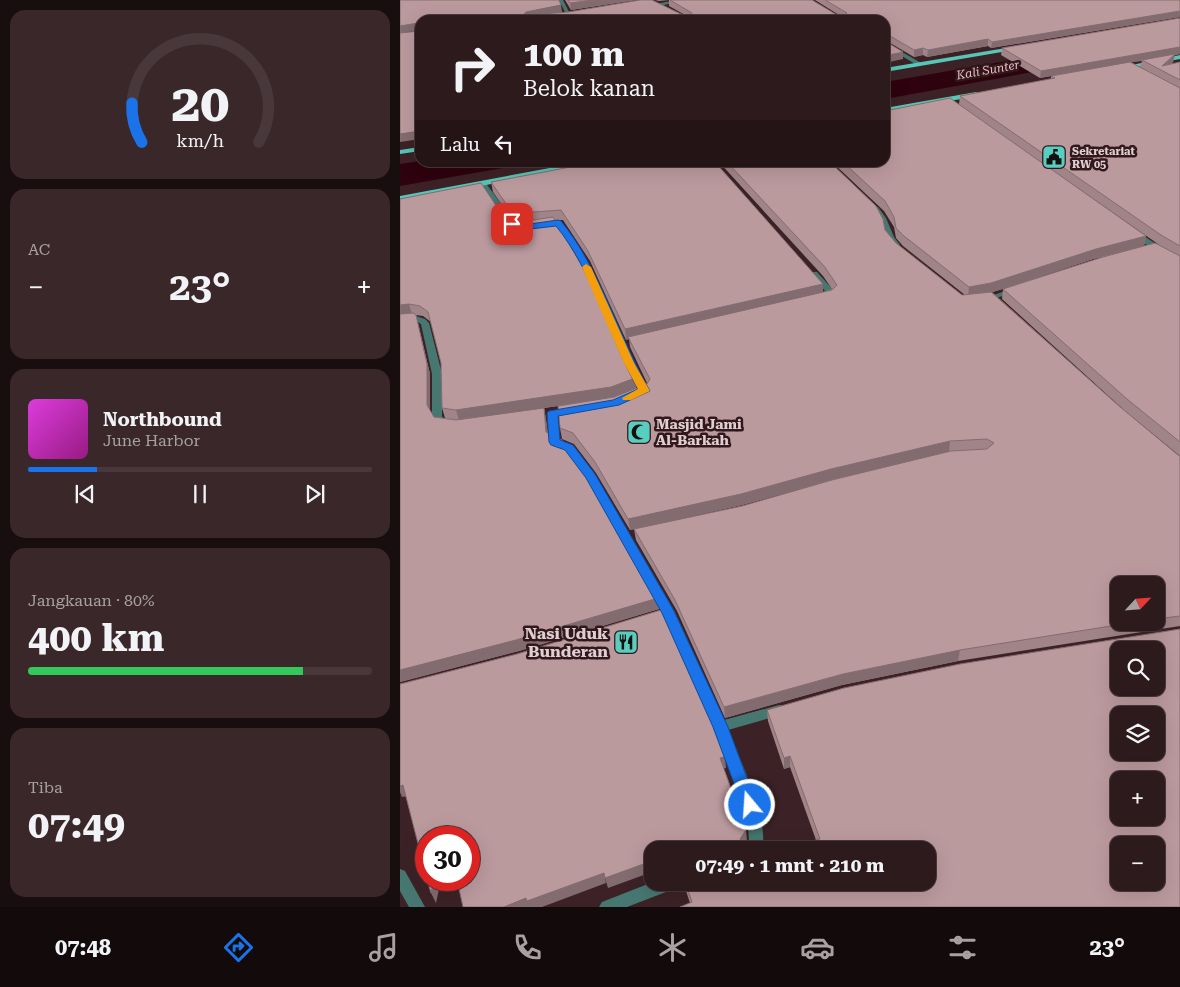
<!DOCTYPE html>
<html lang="id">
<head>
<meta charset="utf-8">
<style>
  body { margin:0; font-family:"Roboto Serif",serif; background:#392729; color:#f1f3f6; height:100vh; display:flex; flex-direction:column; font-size:19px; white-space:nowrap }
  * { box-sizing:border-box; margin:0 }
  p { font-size:16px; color:#a7a1a3 }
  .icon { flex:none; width:28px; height:28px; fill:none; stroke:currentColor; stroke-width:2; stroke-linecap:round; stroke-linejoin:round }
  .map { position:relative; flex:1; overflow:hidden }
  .panel { display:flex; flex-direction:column; gap:10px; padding:10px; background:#190e0f; width:400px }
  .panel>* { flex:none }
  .guide { position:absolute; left:15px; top:15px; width:475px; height:152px; border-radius:15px; box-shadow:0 5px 20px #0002,0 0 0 1px #48383b; background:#2d1a1c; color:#f1f3f6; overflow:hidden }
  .needle { width:32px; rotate:64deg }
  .buttons { position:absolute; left:710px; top:576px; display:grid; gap:10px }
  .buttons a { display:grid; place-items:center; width:55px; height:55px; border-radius:10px; background:#2d1a1c; box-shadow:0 5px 20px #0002,0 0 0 1px #48383b; font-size:25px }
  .speed { position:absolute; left:15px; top:826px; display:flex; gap:10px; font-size:25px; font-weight:700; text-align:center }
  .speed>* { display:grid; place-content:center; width:65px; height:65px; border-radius:50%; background:#2d1a1c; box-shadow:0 5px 20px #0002,0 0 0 1px #48383b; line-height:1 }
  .speed .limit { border:8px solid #d22; background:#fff; color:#111 }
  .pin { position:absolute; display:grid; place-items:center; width:42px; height:42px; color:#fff; margin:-21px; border-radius:10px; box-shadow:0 2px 8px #0006 }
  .me { position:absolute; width:55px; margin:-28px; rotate:342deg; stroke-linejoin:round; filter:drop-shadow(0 0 4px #0008) }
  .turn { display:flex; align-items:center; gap:18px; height:105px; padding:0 25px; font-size:22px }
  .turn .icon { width:65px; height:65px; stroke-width:2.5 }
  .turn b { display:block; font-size:35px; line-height:42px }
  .then { display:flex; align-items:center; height:48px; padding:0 25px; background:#0003; gap:10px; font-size:19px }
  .big { font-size:38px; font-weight:700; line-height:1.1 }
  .panel .card { flex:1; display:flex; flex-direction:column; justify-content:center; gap:8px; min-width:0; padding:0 18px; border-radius:15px; background:#392729 }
  .panel .dial { align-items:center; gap:0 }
  .dial svg { height:130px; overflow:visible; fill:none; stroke:#48383b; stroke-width:7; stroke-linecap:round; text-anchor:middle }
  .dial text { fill:#f1f3f6; stroke:none }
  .song { display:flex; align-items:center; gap:15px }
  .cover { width:60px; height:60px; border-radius:8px; background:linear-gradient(135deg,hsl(300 70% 55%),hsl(310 70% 35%)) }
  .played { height:5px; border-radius:2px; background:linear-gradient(90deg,#1a73e8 20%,#48383b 20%) }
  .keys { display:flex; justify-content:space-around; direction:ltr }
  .heat { display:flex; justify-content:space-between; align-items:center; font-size:28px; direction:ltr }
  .charge { height:8px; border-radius:4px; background:linear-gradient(90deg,#34c759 80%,#48383b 0) }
  .trip { position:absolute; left:244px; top:841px; width:292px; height:50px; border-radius:15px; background:#2d1a1c; box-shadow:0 5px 20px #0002,0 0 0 1px #48383b; font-weight:700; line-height:50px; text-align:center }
  .menu { display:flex; height:80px; justify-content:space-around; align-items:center; background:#120a0b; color:#a7a1a3 }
  .menu .icon { width:35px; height:35px }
  .menu .selected { color:#1a73e8 }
  .menu b { font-size:22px; color:#f1f3f6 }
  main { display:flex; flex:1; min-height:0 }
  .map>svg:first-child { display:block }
</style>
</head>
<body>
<main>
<section class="panel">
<div class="card dial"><svg viewBox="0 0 100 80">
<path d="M14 69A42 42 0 1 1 86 69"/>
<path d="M14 69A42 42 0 0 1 8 45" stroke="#1a73e8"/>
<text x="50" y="56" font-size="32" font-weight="700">20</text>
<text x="50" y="72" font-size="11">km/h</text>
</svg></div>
<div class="card"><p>AC</p>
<div class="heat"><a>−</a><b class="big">23°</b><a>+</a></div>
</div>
<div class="card">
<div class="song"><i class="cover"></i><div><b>Northbound</b><p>June Harbor</p></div></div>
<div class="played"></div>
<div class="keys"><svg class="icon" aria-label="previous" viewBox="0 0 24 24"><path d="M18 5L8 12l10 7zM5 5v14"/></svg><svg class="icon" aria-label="pause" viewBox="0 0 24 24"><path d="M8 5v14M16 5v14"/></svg><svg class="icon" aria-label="next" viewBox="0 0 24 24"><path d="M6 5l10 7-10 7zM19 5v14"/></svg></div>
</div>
<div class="card"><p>Jangkauan · 80%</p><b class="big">400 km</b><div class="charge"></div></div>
<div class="card"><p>Tiba</p><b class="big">07:49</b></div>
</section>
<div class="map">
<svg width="780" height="907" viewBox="0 0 780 907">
  <rect width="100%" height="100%" fill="#3c2226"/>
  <!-- water -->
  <g fill="#2e020e">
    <path d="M780,31v14l-295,54v-17z"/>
    <path d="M20,161v1l112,1 -132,23v-22z"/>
  </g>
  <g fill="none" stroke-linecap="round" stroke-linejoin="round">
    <!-- minor -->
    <g fill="#467871" fill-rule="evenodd">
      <path d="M159,0h4l8,16h-4z"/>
      <path d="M276,0h12l-29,6 -3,-2z"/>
      <path d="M485,42l36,21 1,1 -5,1 -32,-19z"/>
      <path d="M81,182h4l30,41 -1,2h-6l-28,-42z"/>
      <path d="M472,207h6l8,11 8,19 6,8 -1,2h-6c-9,-12 -13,-26 -22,-38z"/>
      <path d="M158,221h3c38,52 58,113 88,170l-2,2 -9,3 -5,-3 6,-3c-28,-55 -47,-114 -83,-165l-12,1 -4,-2 4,-2z"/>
      <path d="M732,232h6l42,28v5l-48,-29z"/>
      <path d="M411,272h6l18,20v4l-7,4h-6v-4l5,-3 -16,-17z"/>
      <path d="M614,288l4,2 -1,2 -25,7 -4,-2z"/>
      <path d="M16,316l9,3 4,4 13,51v42l2,6 7,4 -2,2 -3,1 -9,-3 -5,-10v-42l-11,-50 -5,-3 -16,2v-6z"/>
      <path d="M171,407l5,3 -2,2 -16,3 2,25 13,5 23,31 79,136 49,108 55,-15 5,1 1,4 -1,4 -56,16c10,25 44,96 33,120h-18l6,-8 -1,-18 -11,-38 -24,-59 -50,-114 -76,-135 -22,-29 -13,-5 -2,-2 -2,-29 2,-2z"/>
      <path d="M0,869l5,2 20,36h-16l-9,-16z"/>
      <path d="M253,882h28l-2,5 -52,20h-28l3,-5z"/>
    </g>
    <!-- primary -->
    <g fill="#55c6b7" fill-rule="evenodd">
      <path d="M618,46l2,1v2l-135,23v-4z"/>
      <path d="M780,55v4l-59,11 -4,-2z"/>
      <path d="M576,92l4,2 -1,2 -94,16v-4z"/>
      <path d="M20,147v4l-20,3v-4z"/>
      <path d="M182,162h20l-202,40v-6z"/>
    </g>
  </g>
  <!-- wall -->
  <g fill="#a18488" fill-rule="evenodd">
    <path d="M0,0l162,12 -9,1 132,2 -16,-9v-6l-10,1 -4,-1h157l25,15h2l-24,-15h365v17l-189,31 -3,-2 -61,11 -4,-2 -9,2 -29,-17v-20l-465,119 -1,-109 -19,3z"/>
    <path d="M165,0h71l-65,10z"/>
    <path d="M780,18v36l-5,1 -2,7 -2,2 9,-2v394l-56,-46 -122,-111 1,-10 -11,3 127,114 59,49 2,1v170l-222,35 -116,24 -117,33 -48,-107 -41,-71 -2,-11 108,-23 83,-24 -83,23 -112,25 -34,-57 -22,-29 -12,-5 -2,-11 -2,-22 -14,2 4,25 110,165 1,11 -140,42 -119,31v-483l99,11 14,9 4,1 -8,-5 -16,-23 -2,-10 332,110 9,-3 -9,-13 -104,-114h111l66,81 66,52h3l-62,-49 -7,-8 -2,-11 -10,-16 -52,-49h53l74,-58 1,-8 91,-17v-3l-11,2 -39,-23 1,-7zM742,61l-2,6 -9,-5zM645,165l113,79 -14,2 2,-10zM155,220h8l27,41 36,79 3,-1 1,8 17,36 -11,5 -1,-10zM703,257l-82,26 72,-24zM16,315l7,1 8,6 10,41 1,45 3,10 -11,-1 -4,-6v-37zM756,585v37h-37z"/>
    <path d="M367,710l413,197 -490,-4 -7,-21h72l2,7 171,-39h-125l1,-7 12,-3 -26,-73 -6,2 -16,-48z"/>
  </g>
  <!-- shaded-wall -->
  <g fill="#836c6f">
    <path d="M193,0h43l-65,10 -1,-7z"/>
    <path d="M161,5l1,7 -35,6 -3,-4 2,-2z"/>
    <path d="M780,11v6l-189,31 1,-6z"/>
    <path d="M18,23l2,7 -20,3v-7z"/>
    <path d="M588,39v7l-61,11 1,-7z"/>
    <path d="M780,47v7l-5,1 -2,7 -9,9 -2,-5 12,-11 -134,23 1,-7z"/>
    <path d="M523,48v7l-9,2v-7z"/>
    <path d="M503,52v7l-18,4v-7z"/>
    <path d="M20,131v8l-20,3v-8z"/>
    <path d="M746,236l-2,10 -51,13 -103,34 -22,4 1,-10 127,-38z"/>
    <path d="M423,284v10l-195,43 1,2 -3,1 -1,-11z"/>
    <path d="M9,304l3,10 -12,2v-11z"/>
    <path d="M16,315l14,59v42l-3,-11z"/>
    <path d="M235,378l1,11 -23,9 -69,10 2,11 3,24 -90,-22 -3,-11z"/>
    <path d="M550,441l-1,11 -118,28 -89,25 -112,25 -2,-11 203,-50z"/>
    <path d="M258,598l1,11 -140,42 -119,31v-12z"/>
    <path d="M560,650l-2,11 -116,24 -117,33 -1,-11 119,-33z"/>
    <path d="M390,756v11l-6,2v-11z"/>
    <path d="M325,757l1,11 -5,1 -1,-11z"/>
    <path d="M3,785l5,11 -6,1 -2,-5v-6z"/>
    <path d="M45,825l4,13h-7z"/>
    <path d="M346,830l1,11 -7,8v-10z"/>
    <path d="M252,861v11l-44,16 -3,-10z"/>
    <path d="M204,873l2,10 -64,24h-38l22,-9z"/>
    <path d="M34,880h7l-5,23 -5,-10z"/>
  </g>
  <!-- building -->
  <g fill="#bb9a9e" stroke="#836c6f" fill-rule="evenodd">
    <path d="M0,0h159l2,5 -35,7 -2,2 2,1 42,-3 72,-12h12l31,15h8l1,-2 -22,-13h142l25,15h8l2,-2 -22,-13h355v11l-188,31 -4,-3 -60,11 -5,-2 -9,2 -29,-17v1v-14h-465v5l-2,-2 -18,3z"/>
    <path d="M168,0h25l-23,3z"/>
    <path d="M780,18v29l-139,24 -39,-23z"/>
    <path d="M20,26v105l-20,3v-101l19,-2z"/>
    <path d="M485,41l18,11 -18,4z"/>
    <path d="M775,54l-13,12 18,-4v18l-38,-20z"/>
    <path d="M730,62l50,26v158l-19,-11 -201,-139 95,-18 -4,-2z"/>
    <path d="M550,98l196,138 -50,13 -105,34 -22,4 -65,-51 -8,-8 -2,-11 -9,-16 -42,-39h42v-51z"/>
    <path d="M197,162h118l108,122 -198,45 -37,-78 -27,-41 -41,3 -13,-8 -16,-23z"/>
    <path d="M327,162h103l46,44 7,13 2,11 11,13 66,52 29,-3 128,114 59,49 2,1v160l-24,3v-34h-37v37h17l-176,28 -117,24 -119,33 -49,-107 -41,-71 108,-23 90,-26 119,-29 36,-2 7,-6 -7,-4 -37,2 -119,28 -90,25 -113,25 -33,-57 -22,-29 -13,-5 -2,-22 56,-9 33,-13 3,-5 -22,-42 204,-47 5,-5 -13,-19z"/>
    <path d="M81,183l18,27 14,9 13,2 27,-4 35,59 47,102 -24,9 -155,23 -14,-2 -1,-45 -13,-51 -8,-6 -11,-2 -9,1v-106z"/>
    <path d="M755,243l25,13v186l-53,-43 -124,-110 100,-32z"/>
    <path d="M13,313l3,2 11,49v41l7,12 22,3 88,-12 2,24 16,8 21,28 75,130 -142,42 -116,30v-356z"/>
    <path d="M264,609l46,108 15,40 -5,1 26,72 -6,9 4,11h-92v11l-47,17 -1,-5 -77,28 -1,-3 -22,9h-41l-6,-27h12v-42h-21l-3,-13 -3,13h-16v37l-23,-90 -3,1v-102l117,-30z"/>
    <path d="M780,629v278h-500l12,-5 -7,-20h70l2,7 26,-7h145v-32h-123l-1,-7 16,-4 -30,-83 -6,2 -17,-48 77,-22 116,-24zM719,650h37v38h-37zM719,715h37v37h-37zM719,780h37v38h-37zM719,845h37v37h-37z"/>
    <path d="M27,880h7l-3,13z"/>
  </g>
  <!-- route -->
  <path fill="#1a73e8" stroke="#114b97" d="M158,220l3,1c40,49 57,115 89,170l-31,14 -61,11 2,24 13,5 22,29 78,135 55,118 29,78 -2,5 -5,2 -6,-2 -2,-5 -29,-78 -51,-114 -76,-135 -21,-28 -14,-5 -2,-3 -2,-29 2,-2 64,-11 25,-11c-29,-52 -45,-118 -82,-163l-34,4 -14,-6 4,-3 11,4z"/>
  <!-- slow -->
  <path fill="#f59e0b" d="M186,264l5,3 43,96 16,28 -19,9h-8l-1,-2 16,-9 -14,-26 -42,-96z"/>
  <!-- icons -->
  <defs>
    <g id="civic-square" transform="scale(1.25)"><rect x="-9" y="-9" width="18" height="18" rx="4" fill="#59cebf" stroke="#31181d"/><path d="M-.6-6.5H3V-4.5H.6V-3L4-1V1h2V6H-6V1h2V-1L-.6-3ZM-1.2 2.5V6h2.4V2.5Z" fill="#111"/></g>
    <g id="mosque-square" transform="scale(1.25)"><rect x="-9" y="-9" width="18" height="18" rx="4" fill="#59cebf" stroke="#31181d"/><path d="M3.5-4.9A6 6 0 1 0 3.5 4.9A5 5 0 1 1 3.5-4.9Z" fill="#111"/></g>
    <g id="restaurant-square" transform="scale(1.25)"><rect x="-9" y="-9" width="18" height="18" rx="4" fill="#59cebf" stroke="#31181d"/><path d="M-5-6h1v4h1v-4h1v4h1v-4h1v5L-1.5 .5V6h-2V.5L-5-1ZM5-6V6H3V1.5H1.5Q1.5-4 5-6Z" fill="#111"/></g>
  </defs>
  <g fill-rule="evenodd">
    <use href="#civic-square" x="654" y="157"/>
    <use href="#mosque-square" x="239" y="432"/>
    <use href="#restaurant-square" x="226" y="642"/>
  </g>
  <g text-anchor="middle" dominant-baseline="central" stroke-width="5" stroke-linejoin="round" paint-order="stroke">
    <!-- far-poi labels -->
    <g font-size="11" font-weight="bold" fill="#e0ced0" stroke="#31181d" text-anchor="start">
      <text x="672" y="151">Sekretariat<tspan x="672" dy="13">RW 05</tspan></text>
    </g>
    <!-- far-water labels -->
    <g font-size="12" font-style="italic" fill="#f1bdc4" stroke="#31181d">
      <text transform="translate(588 70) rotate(-10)">Kali Sunter</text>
    </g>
    <!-- poi labels -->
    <g font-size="14" font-weight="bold" fill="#e0ced0" stroke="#31181d" text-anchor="start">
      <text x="256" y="424">Masjid Jami<tspan x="256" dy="16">Al-Barkah</tspan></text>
    </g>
    <!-- near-poi labels -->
    <g font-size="16" font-weight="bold" fill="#e0ced0" stroke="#31181d" text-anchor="end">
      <text x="208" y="633">Nasi Uduk<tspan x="208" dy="18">Bunderan</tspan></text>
    </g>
  </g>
</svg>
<div class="buttons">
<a><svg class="needle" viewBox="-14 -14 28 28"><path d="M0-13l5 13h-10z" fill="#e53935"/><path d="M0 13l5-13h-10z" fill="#a7a1a3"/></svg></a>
<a><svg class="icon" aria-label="search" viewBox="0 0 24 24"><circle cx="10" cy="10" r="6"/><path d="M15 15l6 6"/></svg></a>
<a><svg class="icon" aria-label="layers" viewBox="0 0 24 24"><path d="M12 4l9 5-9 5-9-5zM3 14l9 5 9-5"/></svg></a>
<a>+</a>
<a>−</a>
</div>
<div class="speed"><div class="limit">30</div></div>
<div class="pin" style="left:112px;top:224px;background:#d93025"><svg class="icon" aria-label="arrive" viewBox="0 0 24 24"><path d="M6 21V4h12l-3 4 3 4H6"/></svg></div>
<svg class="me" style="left:350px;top:805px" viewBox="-20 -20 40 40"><circle r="17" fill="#1a73e8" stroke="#fff" stroke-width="3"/><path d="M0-11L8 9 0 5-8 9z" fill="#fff"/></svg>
<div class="trip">07:49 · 1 mnt · 210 m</div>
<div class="guide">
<div class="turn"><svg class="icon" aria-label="right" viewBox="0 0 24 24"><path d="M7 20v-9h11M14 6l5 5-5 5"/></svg><div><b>100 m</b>Belok kanan</div></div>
<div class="then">Lalu<svg class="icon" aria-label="left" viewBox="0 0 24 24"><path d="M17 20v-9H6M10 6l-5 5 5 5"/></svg></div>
</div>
</div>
</main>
<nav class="menu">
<b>07:48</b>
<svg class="icon selected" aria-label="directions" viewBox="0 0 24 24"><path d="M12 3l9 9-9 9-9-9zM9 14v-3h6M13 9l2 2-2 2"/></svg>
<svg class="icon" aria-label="music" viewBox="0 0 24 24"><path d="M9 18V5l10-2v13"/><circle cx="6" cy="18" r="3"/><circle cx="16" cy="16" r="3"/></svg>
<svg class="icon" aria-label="phone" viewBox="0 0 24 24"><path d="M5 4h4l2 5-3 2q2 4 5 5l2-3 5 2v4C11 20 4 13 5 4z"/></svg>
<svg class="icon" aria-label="climate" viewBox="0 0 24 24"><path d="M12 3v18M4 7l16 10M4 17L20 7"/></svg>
<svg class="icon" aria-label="car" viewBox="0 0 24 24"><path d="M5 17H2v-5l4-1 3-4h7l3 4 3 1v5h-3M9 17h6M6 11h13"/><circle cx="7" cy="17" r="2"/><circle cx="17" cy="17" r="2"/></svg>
<svg class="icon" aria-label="filters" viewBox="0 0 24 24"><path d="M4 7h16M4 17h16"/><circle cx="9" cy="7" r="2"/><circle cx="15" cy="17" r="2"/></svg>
<b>23°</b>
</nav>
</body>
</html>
